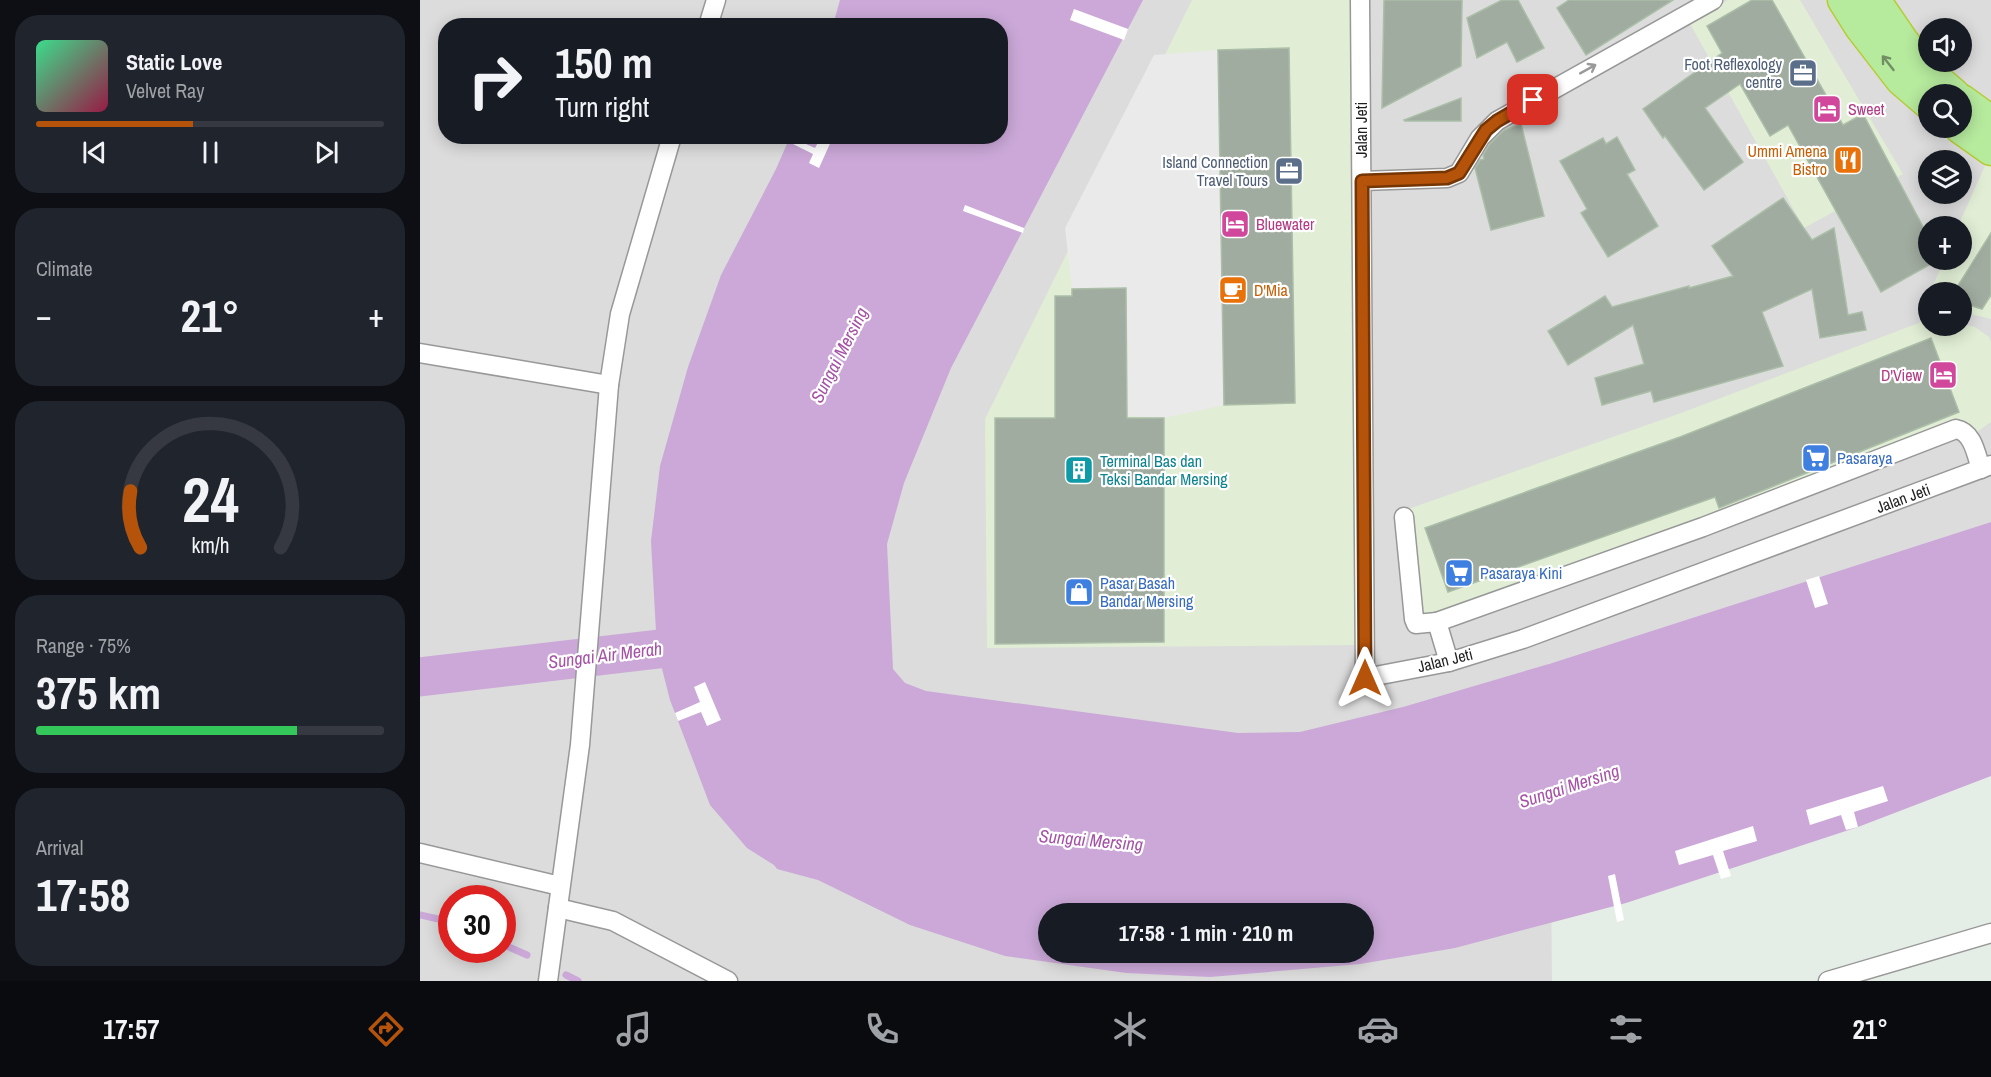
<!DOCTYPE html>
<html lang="en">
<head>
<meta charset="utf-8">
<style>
  body { margin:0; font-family:"Archivo Narrow",sans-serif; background:#20242c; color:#f1f3f6; height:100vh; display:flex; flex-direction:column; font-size:22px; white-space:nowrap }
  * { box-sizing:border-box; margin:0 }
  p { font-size:20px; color:#9ea1a6 }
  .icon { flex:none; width:33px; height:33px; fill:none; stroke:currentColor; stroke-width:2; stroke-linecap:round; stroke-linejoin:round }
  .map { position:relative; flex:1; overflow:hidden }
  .drawer { display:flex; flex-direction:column; gap:15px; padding:15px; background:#0d0f14; width:420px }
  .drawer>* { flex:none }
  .banner { position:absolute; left:18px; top:18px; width:570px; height:126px; border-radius:24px; box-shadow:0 3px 15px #0003; background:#171b24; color:#f1f3f6; overflow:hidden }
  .tools { position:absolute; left:1498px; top:18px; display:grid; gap:12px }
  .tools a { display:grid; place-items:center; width:54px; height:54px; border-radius:50%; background:#171b24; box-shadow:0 3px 15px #0003; font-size:30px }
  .speed { position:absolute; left:18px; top:885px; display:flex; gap:12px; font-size:30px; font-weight:700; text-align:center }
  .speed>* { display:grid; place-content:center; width:78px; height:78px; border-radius:50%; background:#171b24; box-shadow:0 3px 15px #0003; line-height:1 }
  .speed .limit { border:9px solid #d22; background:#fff; color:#111 }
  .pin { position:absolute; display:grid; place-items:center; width:51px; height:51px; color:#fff; margin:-26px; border-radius:12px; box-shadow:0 3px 9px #0006 }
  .me { position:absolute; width:66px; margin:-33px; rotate:0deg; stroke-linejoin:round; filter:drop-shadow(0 0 4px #0008) }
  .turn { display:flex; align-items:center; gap:21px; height:126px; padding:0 18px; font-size:27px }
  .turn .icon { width:78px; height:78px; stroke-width:2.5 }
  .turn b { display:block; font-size:42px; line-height:51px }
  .big { font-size:45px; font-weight:700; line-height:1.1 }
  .drawer .tile { flex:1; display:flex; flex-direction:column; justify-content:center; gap:9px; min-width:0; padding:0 21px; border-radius:24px; background:#20242c }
  .drawer .dial { align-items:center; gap:0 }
  .dial svg { height:156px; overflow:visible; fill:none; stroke:#363941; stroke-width:7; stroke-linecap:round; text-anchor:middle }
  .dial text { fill:#f1f3f6; stroke:none }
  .song { display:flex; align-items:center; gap:18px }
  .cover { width:72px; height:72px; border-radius:9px; background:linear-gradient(135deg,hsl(150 70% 55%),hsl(340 70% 35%)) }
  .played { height:6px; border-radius:3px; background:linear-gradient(90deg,#b45309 45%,#363941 45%) }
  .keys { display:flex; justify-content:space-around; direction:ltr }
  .heat { display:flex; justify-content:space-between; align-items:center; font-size:33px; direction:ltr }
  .charge { height:9px; border-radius:4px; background:linear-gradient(90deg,#34c759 75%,#363941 0) }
  .trip { position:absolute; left:618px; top:903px; width:336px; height:60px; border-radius:30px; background:#171b24; box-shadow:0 3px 15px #0003; font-weight:700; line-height:60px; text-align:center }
  .dock { display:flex; height:96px; justify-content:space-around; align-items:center; background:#090b0e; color:#9ea1a6 }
  .dock .icon { width:42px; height:42px }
  .dock .selected { color:#b45309 }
  .dock b { font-size:27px; color:#f1f3f6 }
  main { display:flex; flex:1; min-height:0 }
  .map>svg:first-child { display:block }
</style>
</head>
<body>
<main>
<section class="drawer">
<div class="tile">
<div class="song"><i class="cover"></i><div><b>Static Love</b><p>Velvet Ray</p></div></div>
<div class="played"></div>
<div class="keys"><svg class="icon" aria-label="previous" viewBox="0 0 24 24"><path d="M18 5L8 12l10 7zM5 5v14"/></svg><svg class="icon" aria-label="pause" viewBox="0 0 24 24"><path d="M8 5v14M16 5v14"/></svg><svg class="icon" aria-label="next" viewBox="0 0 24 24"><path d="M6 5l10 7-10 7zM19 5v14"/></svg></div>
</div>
<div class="tile"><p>Climate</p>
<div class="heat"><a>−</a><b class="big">21°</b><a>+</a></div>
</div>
<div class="tile dial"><svg viewBox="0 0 100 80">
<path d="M14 69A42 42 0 1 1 86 69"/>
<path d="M14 69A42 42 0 0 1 9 40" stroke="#b45309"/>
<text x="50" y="56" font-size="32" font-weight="700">24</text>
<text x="50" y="72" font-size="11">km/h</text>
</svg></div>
<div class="tile"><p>Range · 75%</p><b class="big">375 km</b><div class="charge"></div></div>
<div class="tile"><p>Arrival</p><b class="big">17:58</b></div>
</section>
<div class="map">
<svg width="1571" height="981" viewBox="0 0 1571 981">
  <rect width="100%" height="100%" fill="#e5eee6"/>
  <!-- residential -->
  <path fill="#dbdcdb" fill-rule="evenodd" d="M0,0h1571v522l-442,142 3,317h-1132zM26,26h554v110h-554zM1509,28h33v34h-33zM1509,94h33v34h-33zM1509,160h33v34h-33zM1509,226h33v34h-33zM1509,292h33v34h-33zM32,898h50v52h-50zM628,914h316v38h-316z"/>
  <!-- commercial -->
  <g fill="#e1eed5">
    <path d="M772,0h159l7,645 -371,3 -2,-229z"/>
    <path d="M1308,0h72l103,174 -99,54 -115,-206z"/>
    <path d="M1569,157l2,1v161l-29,-7v-20h-32l14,-32h18v-34h-4z"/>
    <path d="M1504,321h5v5l33,-2 13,3 14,10 2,5v80l-14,10 -366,137 -194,63 -11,-8 -9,-111 284,-100z"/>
  </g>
  <!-- parking -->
  <path fill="#eaeaea" d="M798,50l6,355 -60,13 -37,-2 -1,-128 -54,1 -7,-61 89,-173z"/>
  <!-- water -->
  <path fill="#cba8d8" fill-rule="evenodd" d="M420,0h303l-192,368 -47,115 -17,61 6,125 12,14 21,8 312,42 62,-1 103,-25 146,-43 442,-142v254l-133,51 -232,76 -171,45 -95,16 -150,13 -84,-4 -121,-17 -95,-31 -92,-45 -41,-11 -3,-4 -27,-17 -37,-43 -40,-105 -13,-51 -6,-108 9,-75 28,-99 33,-92 55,-106 14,-32 210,-1v-110l-167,-1zM628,914h316v38h-316z"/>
  <!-- pier -->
  <g fill="#fff">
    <path d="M654,9l54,20 -4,11 -54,-20z"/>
    <path d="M370,137l25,11 6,-11h12l-14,31 -10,-5 4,-9 -26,-13z"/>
    <path d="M545,205l59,23 -1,5 -60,-22z"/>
    <path d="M1399,576l9,28 -13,4 -9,-28z"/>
    <path d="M285,682l16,38 -14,6 -6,-14 -23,9 -3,-8 25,-11 -6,-15z"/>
    <path d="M1463,786l5,15 -34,11 4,15 -12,3 -5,-15 -31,10 -4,-15z"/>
    <path d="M1333,826l4,15 -34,10 8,25 -10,3 -8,-24 -34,10 -4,-14z"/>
    <path d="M1195,874l9,46 -7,2 -9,-46z"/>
  </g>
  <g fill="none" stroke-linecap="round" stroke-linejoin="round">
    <!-- stream -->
    <g stroke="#cba8d8" stroke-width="7">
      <path d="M0,915l32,7"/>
      <path d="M82,944l25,11"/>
      <path d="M146,975l12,6"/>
    </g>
    <!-- river -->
    <path stroke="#cba8d8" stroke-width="39" d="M0,677l290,-34"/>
  </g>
  <!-- building -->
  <g fill="#a1aca0" stroke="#aabea8" stroke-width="1.5">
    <path d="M964,0h78l-1,66 -79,42z"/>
    <path d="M1082,0h16l26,48 -27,14 -10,-20 -30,16 -10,-40z"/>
    <path d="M1149,0h104l-87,55 -29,-47z"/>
    <path d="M1332,0h20l71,125 20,-11 66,124v27l-48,27 -93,-167 -18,11 -30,-52 -35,24 38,54 -39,28 -39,-54 -2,2 -20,-29 79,-56 -15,-27z"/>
    <path d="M869,48l6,355 -71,2 -6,-355z"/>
    <path d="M1041,98v23h-56l-1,-1z"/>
    <path d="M1101,124l23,92 -53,14 -16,-62 5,-8 4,-1 -1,-4 6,-10 15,-15z"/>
    <path d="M1197,137l18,33 -8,4 31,52 -50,31 -27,-44 6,-4 -27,-48 43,-23 3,6z"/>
    <path d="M1363,198l29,42 22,-12 14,87 14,-3 4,18 -46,8 -8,-49 -50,23 21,54 -129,36 -3,-11 -49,14 -7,-27 49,-14 -11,-39 -65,40 -20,-34 57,-35 7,11 77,-21v2l44,-12 -21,-30z"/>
    <path d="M1571,233v62l-9,14 -20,-6v-11h-8z"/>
    <path d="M706,288l1,130h37v224l-169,2v-226h60v-122h17v-7z"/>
    <path d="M1511,338l28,74 -240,96 -4,-11 -267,95 -23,-64 255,-91z"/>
  </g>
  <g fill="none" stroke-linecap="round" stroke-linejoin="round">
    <!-- minor casing -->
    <g stroke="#989898" stroke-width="21">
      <g id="minor">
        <path d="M940,0l5,678 84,-16 74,-23 468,-174"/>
        <path d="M288,26l8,-26"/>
        <path d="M942,181l85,-3 12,-5 21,-35 17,-17 216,-121"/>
        <path d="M0,353l189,32"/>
        <path d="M984,517l10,102 2,5 21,-2"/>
        <path d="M1029,662l-12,-40 266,-95 253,-98c17,3 20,25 25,40"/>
        <path d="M0,853l140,33"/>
        <path d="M138,908l55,13 115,60"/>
        <path d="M128,981l32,-236 29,-360 11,-71 52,-178"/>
        <path d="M1408,981l163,-48"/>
      </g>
    </g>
    <!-- trunk casing -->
    <g stroke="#b6cc32" stroke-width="33">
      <g id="trunk">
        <path d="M1423,0l17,27 41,53 28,24"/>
        <path d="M1455,0l28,41 23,29 28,24"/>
        <path d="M1542,100l29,21"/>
        <path d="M1540,128l31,22"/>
      </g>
    </g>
    <!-- minor -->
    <use href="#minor" stroke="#fff" stroke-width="18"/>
    <!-- trunk -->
    <use href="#trunk" stroke="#b6ea9d" stroke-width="30"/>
  </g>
  <!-- one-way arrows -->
  <defs><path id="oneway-shaft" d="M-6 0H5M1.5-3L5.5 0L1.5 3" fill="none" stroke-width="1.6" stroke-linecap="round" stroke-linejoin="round" transform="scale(1.5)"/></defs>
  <use stroke="#728e64" href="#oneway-shaft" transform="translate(1468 63) rotate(-128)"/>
  <use stroke="#9a9a9a" href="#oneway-shaft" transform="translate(1168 69) rotate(-29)"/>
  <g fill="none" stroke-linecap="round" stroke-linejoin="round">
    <!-- route casing -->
    <g stroke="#753606" stroke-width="15">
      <path id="route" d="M945,678l-3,-497 85,-3 12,-5 27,-43 11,-9 36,-21"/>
    </g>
    <!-- route -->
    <use href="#route" stroke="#b45309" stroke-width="10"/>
  </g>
  <!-- icons -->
  <defs>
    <g id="office-square" transform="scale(1.5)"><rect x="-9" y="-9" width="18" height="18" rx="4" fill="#5c6f8a" stroke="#fff"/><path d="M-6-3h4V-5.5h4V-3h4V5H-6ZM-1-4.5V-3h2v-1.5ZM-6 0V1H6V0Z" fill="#fff"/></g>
    <g id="hotel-square" transform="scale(1.5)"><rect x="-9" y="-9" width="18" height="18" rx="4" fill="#d1479c" stroke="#fff"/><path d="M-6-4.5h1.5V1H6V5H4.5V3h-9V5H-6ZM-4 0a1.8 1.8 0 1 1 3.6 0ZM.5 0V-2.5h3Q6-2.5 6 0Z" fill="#fff"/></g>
    <g id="restaurant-square" transform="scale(1.5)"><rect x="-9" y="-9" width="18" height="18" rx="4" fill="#e8710a" stroke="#fff"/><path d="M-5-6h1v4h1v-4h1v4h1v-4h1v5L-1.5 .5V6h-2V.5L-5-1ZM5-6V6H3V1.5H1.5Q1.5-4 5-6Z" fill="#fff"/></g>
    <g id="cafe-square" transform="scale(1.5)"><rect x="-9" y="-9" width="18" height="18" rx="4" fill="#e8710a" stroke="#fff"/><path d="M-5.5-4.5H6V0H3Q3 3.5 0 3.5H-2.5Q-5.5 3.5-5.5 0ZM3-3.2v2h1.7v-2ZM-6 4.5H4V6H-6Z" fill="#fff"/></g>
    <g id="supermarket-square" transform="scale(1.5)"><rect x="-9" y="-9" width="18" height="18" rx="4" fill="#3f7fe0" stroke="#fff"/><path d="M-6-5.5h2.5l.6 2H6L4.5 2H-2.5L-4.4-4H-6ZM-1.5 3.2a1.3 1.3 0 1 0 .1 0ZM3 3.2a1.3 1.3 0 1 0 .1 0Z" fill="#fff"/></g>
    <g id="building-square" transform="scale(1.5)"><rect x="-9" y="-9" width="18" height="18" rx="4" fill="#0f9aa8" stroke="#fff"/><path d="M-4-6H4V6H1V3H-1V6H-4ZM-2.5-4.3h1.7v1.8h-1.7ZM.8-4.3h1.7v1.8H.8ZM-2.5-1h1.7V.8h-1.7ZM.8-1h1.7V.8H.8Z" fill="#fff"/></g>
    <g id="shop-square" transform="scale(1.5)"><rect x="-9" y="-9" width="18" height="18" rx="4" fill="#3f7fe0" stroke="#fff"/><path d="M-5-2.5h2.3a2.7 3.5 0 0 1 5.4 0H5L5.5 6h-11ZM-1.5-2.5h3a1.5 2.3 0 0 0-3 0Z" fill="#fff"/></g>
  </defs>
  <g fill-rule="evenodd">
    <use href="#office-square" x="1383" y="73"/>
    <use href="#hotel-square" x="1407" y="109"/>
    <use href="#restaurant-square" x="1428" y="160"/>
    <use href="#office-square" x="869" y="171"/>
    <use href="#hotel-square" x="815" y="224"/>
    <use href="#cafe-square" x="813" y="290"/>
    <use href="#hotel-square" x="1523" y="375"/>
    <use href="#supermarket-square" x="1396" y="458"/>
    <use href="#building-square" x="659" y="470"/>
    <use href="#supermarket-square" x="1039" y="573"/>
    <use href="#shop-square" x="659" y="592"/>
  </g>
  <g text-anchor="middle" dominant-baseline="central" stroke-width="4.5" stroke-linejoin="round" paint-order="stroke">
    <!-- service labels -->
    <g font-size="16" fill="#4e5e75" stroke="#fff" text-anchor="end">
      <text x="1362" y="64">Foot Reflexology<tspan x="1362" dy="18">centre</tspan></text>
      <text x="848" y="162">Island Connection<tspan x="848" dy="18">Travel Tours</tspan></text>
    </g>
    <!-- hotel labels -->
    <g font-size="16" fill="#b23c85" stroke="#fff" text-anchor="start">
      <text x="1428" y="109">Sweet</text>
      <text x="836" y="224">Bluewater</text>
      <text x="1502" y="375" text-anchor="end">D'View</text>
    </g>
    <!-- street labels -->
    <g font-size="16" fill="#1e1e1e" stroke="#fff">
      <text transform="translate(941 130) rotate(-90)">Jalan Jeti</text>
      <text transform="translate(1483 498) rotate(-20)">Jalan Jeti</text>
      <text transform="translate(1025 660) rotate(-14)">Jalan Jeti</text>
    </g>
    <!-- food labels -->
    <g font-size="16" fill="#c56008" stroke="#fff" text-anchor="end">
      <text x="1407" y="151">Ummi Amena<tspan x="1407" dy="18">Bistro</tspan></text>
      <text x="834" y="290" text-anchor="start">D'Mia</text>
    </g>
    <!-- shop labels -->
    <g font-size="16" fill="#366cbe" stroke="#fff" text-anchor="start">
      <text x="1417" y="458">Pasaraya</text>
      <text x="1060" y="573">Pasaraya Kini</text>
      <text x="680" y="583">Pasar Basah<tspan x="680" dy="18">Bandar Mersing</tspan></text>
    </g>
    <!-- culture labels -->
    <g font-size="16" fill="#0d838f" stroke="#fff" text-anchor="start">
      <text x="680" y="461">Terminal Bas dan<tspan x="680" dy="18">Teksi Bandar Mersing</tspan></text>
    </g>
    <!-- water labels -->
    <g font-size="18" font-style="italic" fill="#a552a6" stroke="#fff">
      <text transform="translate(419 355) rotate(-63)">Sungai Mersing</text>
      <text transform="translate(185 655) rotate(-7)">Sungai Air Merah</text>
      <text transform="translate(1149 786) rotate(-18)">Sungai Mersing</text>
      <text transform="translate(671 840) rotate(5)">Sungai Mersing</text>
    </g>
  </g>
</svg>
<div class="tools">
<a><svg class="icon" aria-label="sound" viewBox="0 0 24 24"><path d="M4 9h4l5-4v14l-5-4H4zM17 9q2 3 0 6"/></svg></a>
<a><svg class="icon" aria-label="search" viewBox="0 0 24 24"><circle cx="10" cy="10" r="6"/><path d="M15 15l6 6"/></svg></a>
<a><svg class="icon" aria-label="layers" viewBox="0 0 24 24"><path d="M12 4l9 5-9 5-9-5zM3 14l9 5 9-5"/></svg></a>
<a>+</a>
<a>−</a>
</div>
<div class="speed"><div class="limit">30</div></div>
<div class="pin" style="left:1113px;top:100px;background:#d93025"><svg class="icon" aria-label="arrive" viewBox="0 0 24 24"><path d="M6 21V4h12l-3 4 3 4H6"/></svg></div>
<svg class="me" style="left:945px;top:678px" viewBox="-20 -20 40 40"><path d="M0-17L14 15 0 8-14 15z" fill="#b45309" stroke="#fff" stroke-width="4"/></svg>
<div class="trip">17:58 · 1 min · 210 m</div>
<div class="banner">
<div class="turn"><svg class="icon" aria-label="right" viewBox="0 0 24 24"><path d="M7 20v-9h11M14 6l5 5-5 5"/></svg><div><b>150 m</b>Turn right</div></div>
</div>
</div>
</main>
<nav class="dock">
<b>17:57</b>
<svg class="icon selected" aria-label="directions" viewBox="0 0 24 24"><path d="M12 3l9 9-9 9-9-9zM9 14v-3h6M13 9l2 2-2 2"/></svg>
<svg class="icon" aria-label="music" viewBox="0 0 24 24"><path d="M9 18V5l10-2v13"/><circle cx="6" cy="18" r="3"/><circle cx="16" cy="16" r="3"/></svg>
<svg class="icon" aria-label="phone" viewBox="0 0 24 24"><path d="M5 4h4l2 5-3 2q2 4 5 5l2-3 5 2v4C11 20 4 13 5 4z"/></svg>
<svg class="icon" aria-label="climate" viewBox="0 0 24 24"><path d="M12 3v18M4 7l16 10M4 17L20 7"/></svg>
<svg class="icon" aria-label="car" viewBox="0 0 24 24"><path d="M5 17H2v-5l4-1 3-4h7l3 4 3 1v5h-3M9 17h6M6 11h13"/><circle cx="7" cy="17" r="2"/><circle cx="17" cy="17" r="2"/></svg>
<svg class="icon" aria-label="filters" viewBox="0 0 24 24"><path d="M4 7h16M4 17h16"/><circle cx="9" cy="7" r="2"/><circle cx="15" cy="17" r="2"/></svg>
<b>21°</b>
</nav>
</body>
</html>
